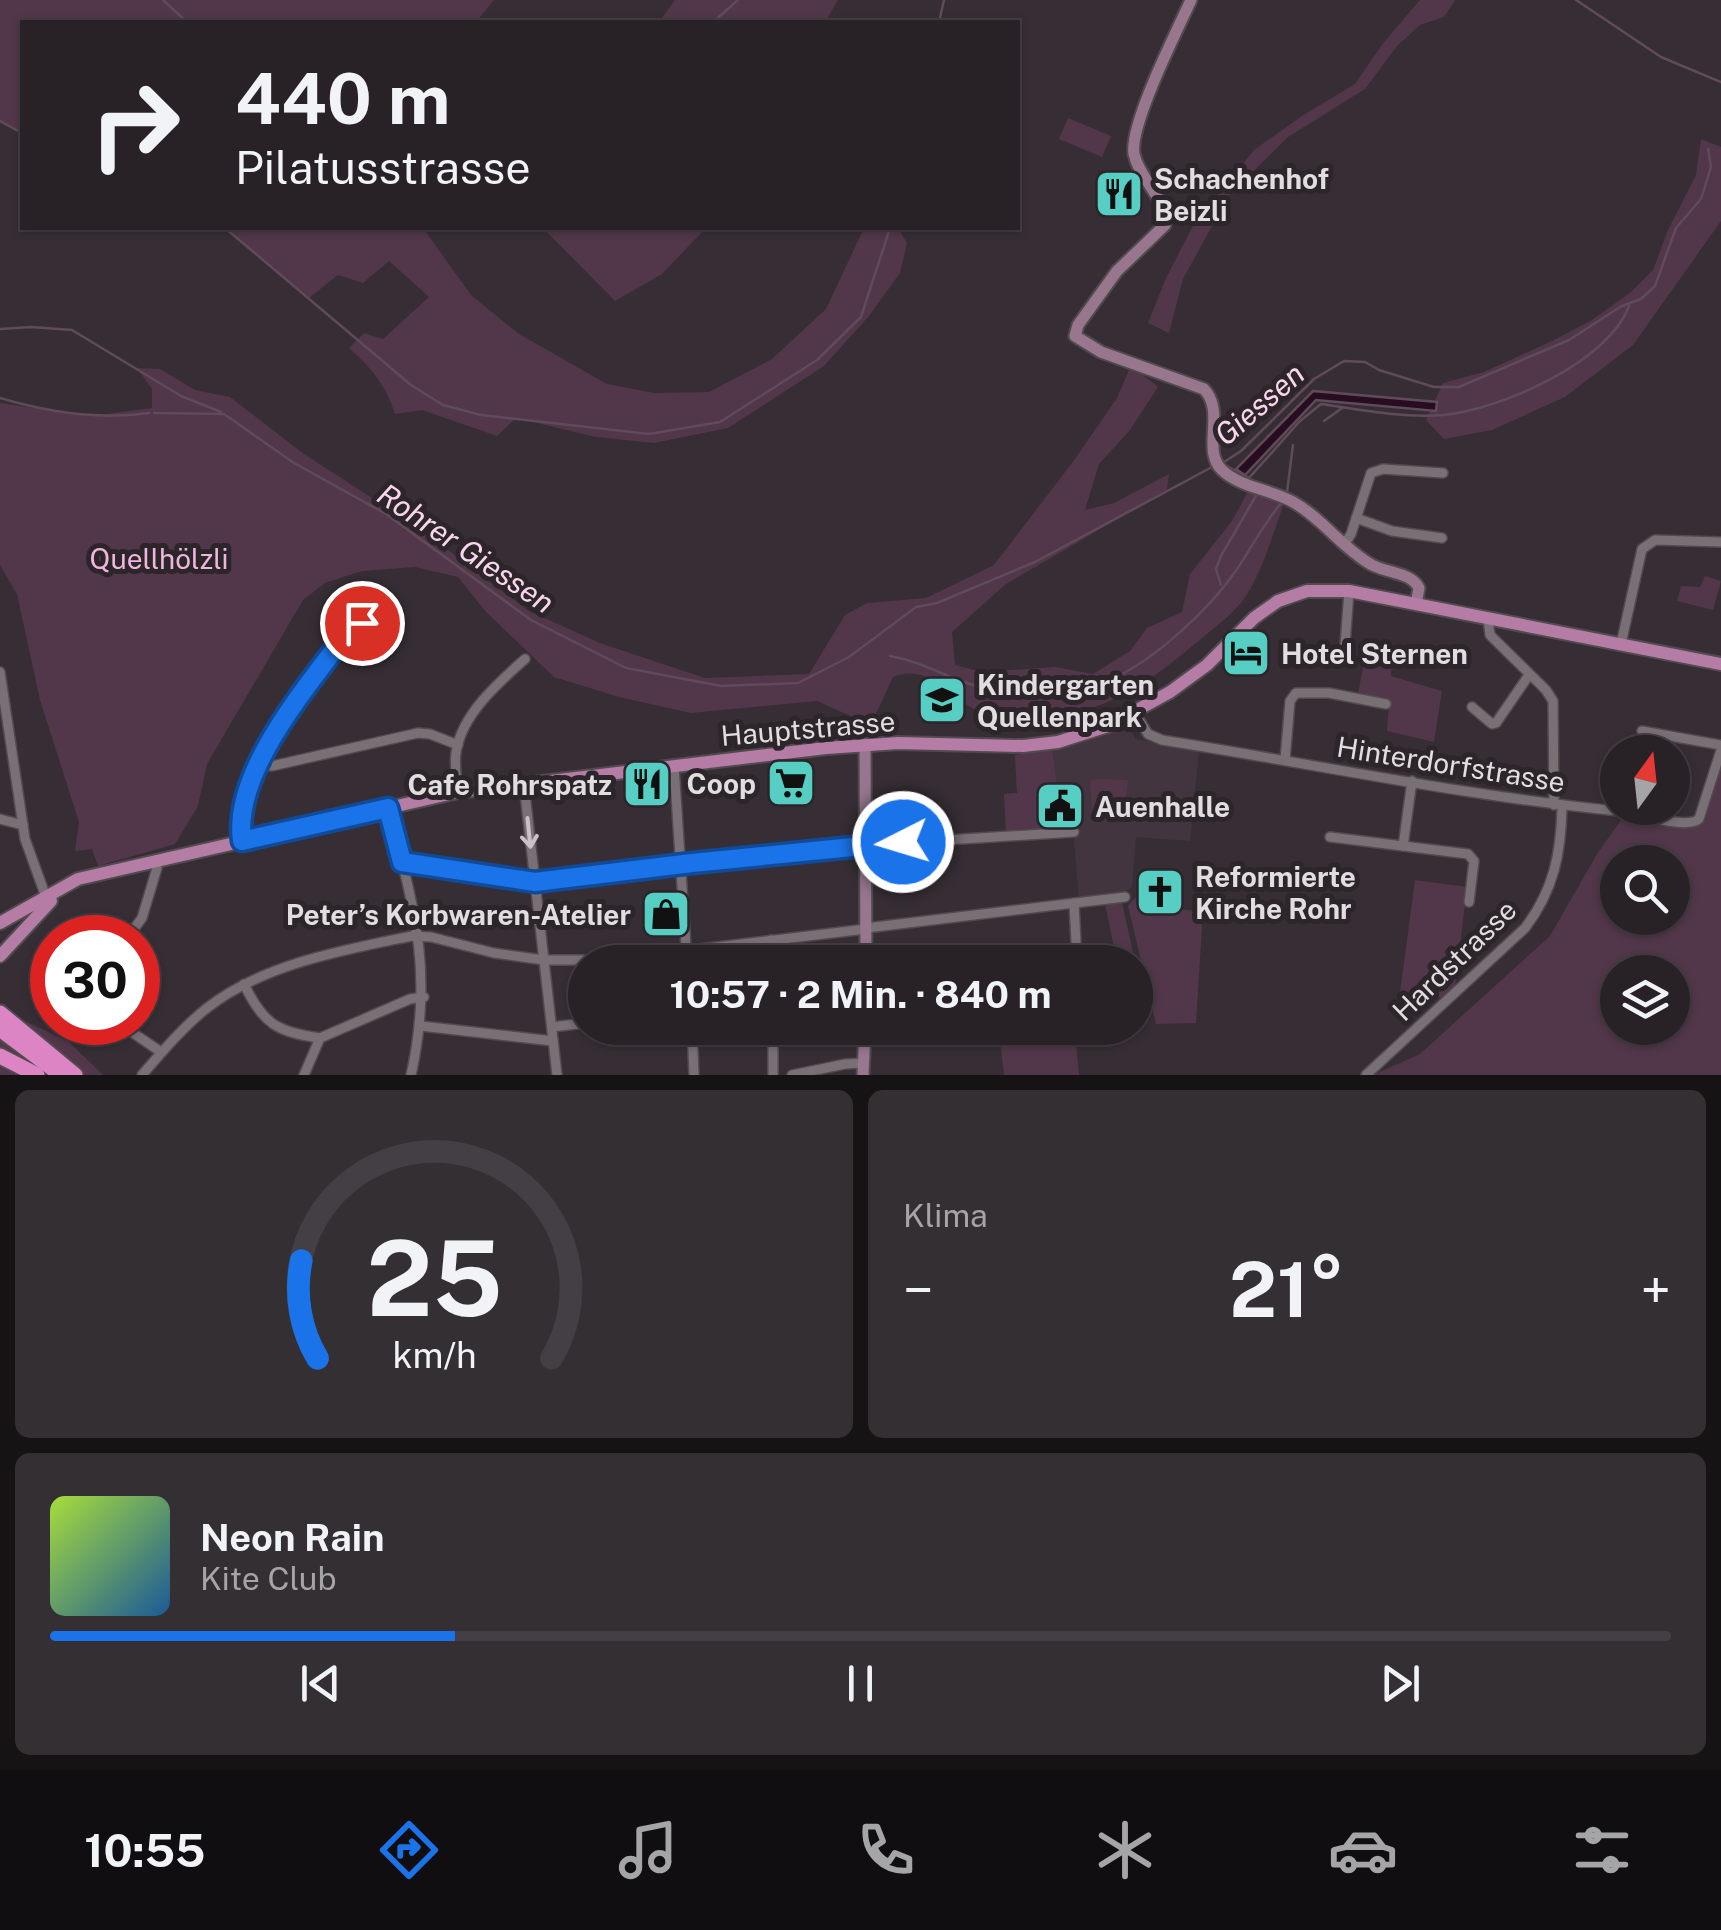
<!DOCTYPE html>
<html lang="de">
<head>
<meta charset="utf-8">
<style>
  body { margin:0; font-family:"Public Sans",sans-serif; background:#342f33; color:#f1f3f6; height:100vh; display:flex; flex-direction:column; font-size:38px; white-space:nowrap }
  * { box-sizing:border-box; margin:0 }
  p { font-size:32px; color:#a5a4a7 }
  .icon { flex:none; width:55px; height:55px; fill:none; stroke:currentColor; stroke-width:2; stroke-linecap:round; stroke-linejoin:round }
  .map { position:relative; height:1075px; overflow:hidden }
  .side { display:flex; flex-direction:column; gap:15px; padding:15px; background:#161315; flex:1 }
  .side>* { flex:none }
  .hud { position:absolute; left:20px; top:20px; width:1000px; height:210px; border-radius:0px; box-shadow:0 2px 8px #0004,0 0 0 2px #443f44; background:#282227; color:#f1f3f6; overflow:hidden }
  .needle { width:65px; rotate:15deg }
  .fabs { position:absolute; left:1600px; top:735px; display:grid; gap:20px }
  .fabs a { display:grid; place-items:center; width:90px; height:90px; border-radius:50%; background:#282227; box-shadow:0 2px 8px #0004,0 0 0 2px #443f44; font-size:50px }
  .speed { position:absolute; left:30px; top:915px; display:flex; gap:20px; font-size:50px; font-weight:700; text-align:center }
  .speed>* { display:grid; place-content:center; width:130px; height:130px; border-radius:50%; background:#282227; box-shadow:0 2px 8px #0004,0 0 0 2px #443f44; line-height:1 }
  .speed .limit { border:15px solid #d22; background:#fff; color:#111 }
  .pin { position:absolute; display:grid; place-items:center; width:85px; height:85px; color:#fff; margin:-42px; border:5px solid #fff; border-radius:50%; box-shadow:0 2px 10px #0007 }
  .me { position:absolute; width:110px; margin:-55px; rotate:265deg; stroke-linejoin:round; filter:drop-shadow(0 0 8px #0008) }
  .turn { display:flex; align-items:center; gap:35px; height:210px; padding:0 50px; font-size:45px }
  .turn .icon { width:130px; height:130px; stroke-width:2.5 }
  .turn b { display:block; font-size:70px; line-height:85px }
  .big { font-size:75px; font-weight:700; line-height:1.1 }
  .side .tile { flex:1; display:flex; flex-direction:column; justify-content:center; gap:15px; min-width:0; padding:0 35px; border-radius:15px; background:#342f33 }
  .side .dial { align-items:center; gap:0 }
  .dial svg { height:260px; overflow:visible; fill:none; stroke:#443f44; stroke-width:7; stroke-linecap:round; text-anchor:middle }
  .dial text { fill:#f1f3f6; stroke:none }
  .song { display:flex; align-items:center; gap:30px }
  .cover { width:120px; height:120px; border-radius:15px; background:linear-gradient(135deg,hsl(80 70% 55%),hsl(210 70% 35%)) }
  .played { height:10px; border-radius:5px; background:linear-gradient(90deg,#1a73e8 25%,#443f44 25%) }
  .keys { display:flex; justify-content:space-around; direction:ltr }
  .heat { display:flex; justify-content:space-between; align-items:center; font-size:55px; direction:ltr }
  .side .tiles { flex:1; display:grid; gap:15px; grid-template-columns:1fr 1fr }
  .tile:last-child { grid-column:span 2 }
  .trip { position:absolute; left:568px; top:945px; width:585px; height:100px; border-radius:50px; background:#282227; box-shadow:0 2px 8px #0004,0 0 0 2px #443f44; font-weight:700; line-height:100px; text-align:center }
  .tabs { display:flex; height:160px; justify-content:space-around; align-items:center; background:#100e10; color:#a5a4a7 }
  .tabs .icon { width:70px; height:70px }
  .tabs .on { color:#1a73e8 }
  .tabs b { font-size:45px; color:#f1f3f6 }
  .map>svg:first-child { display:block }
</style>
</head>
<body>
<div class="map">
<svg width="1721" height="1075" viewBox="0 0 1721 1075">
  <rect width="100%" height="100%" fill="#362e34"/>
  <!-- built -->
  <path fill="#43353f" d="M1127,725l9,14 63,12 -9,90 -54,-4 -4,50 -8,6 -45,6 -6,-70 -67,4 -2,-39 13,-1 -2,-38 67,-13z"/>
  <!-- green -->
  <g fill="#513749" fill-rule="evenodd">
    <path d="M0,0h494l-18,22h-454v112l-22,-12z"/>
    <path d="M675,0h163l-13,22h-166z"/>
    <path d="M1420,0h35l-11,17 -24,8 -23,21 -32,43 -77,48 -59,58 -46,84 -14,54 -21,-10 18,-45 29,-56 59,-72 48,-34 53,-32 29,-42z"/>
    <path d="M1068,118l43,18 -9,21 -43,-18z"/>
    <path d="M1701,139l20,8v74l-88,124 -68,52 -73,33 -48,9 -18,-19 17,-37 41,-11 68,-31 40,-21 39,-28 22,-22 15,-40 28,-55z"/>
    <path d="M225,228h198l48,67 48,39 88,50 47,9 55,-1 63,-33 54,-50 38,-81h38l-1,5 6,10 -7,30 -31,43 -45,50 -96,62 -74,15 -58,-6 -80,-19 -19,18 -75,-26 -27,4c-9,-29 -23,-45 -46,-66l15,-15 19,6 46,-42 -40,-36 -26,22 -25,-8 -29,23z"/>
    <path d="M543,228h163l-44,46 -47,27z"/>
    <path d="M1131,365l27,22 -28,43 -31,34 -14,46 29,-7 55,-29 -2,16 -161,94 -54,48 3,33 27,7 74,-5 37,7 37,-23 17,-23 35,-16 8,-38 42,-53 19,-35 35,12c-12,31 -25,81 -45,105 -11,13 -27,25 -40,36 -53,44 -97,77 -168,79 -17,0 -38,0 -53,-6 -30,-13 -51,-50 -87,-35l-18,39 -20,2 -38,-17 -126,12 -72,-16 -65,-20 -68,-65 -28,-35 -43,-10 -53,4 -37,12 -22,17 -96,164 -9,42 -23,38 -77,22 -6,-17 -17,2 4,-29 -39,-122 -23,-106 -17,-29v-162l91,13 61,-8v-19l-15,-21 23,1 35,21 35,7 74,57 119,77 106,80 71,32 105,35 104,-4 36,-59 22,-12 59,-5 68,-33 81,-106 42,-61z"/>
    <path d="M1705,576l16,5 -8,29 -36,-9 4,-15 19,1z"/>
    <path d="M1367,648l26,5 -2,23 51,15 -8,51 -47,-11 2,-29 -31,-9z"/>
    <path d="M1052,750l5,37 -15,2 2,42 -38,2 -2,-39 13,-1 -2,-38z"/>
    <path d="M1721,750v325h-348l47,-21 130,-118 47,-82 27,-38 75,8zM1618,862h54v56h-54zM1618,972h54v56h-54z"/>
    <path d="M1097,779l31,1 -5,39 -28,-2 -3,-4 -2,-32z"/>
    <path d="M1415,880l52,7 -12,100 -13,11 -14,-3 -2,10 -27,-5z"/>
    <path d="M1135,898l15,10 53,3 -7,112 -40,1 -28,-118z"/>
    <path d="M1122,902l13,60h-18l-12,-59z"/>
    <path d="M0,1009l69,33 34,33h-103z"/>
    <path d="M1075,1032l4,43h-75l-4,-35z"/>
  </g>
  <!-- water -->
  <path fill="#280d21" stroke="#604b5a" stroke-width="2.5" d="M1313,391l124,11 -1,9 -120,-11 -71,75 -9,-6z"/>
  <g fill="none" stroke-linecap="round" stroke-linejoin="round">
    <!-- stream -->
    <g stroke="#604b5a" stroke-width="2.5">
      <path d="M163,0l24,22"/>
      <path d="M1576,0l85,57 60,25"/>
      <path d="M713,22l25,-22"/>
      <path d="M939,22l5,-22"/>
      <path d="M0,121l22,12"/>
      <path d="M225,228l186,157 32,20 38,10 168,19 71,-12 97,-62 44,-43 29,-89"/>
      <path d="M0,329l31,-2 41,3 109,66 40,16"/>
      <path d="M0,398c47,14 100,22 149,15"/>
      <path d="M154,413l70,1 70,49 92,51 145,106 95,48 95,18 77,-3 51,-26 67,-50 21,-4 98,-41 177,-95"/>
      <path d="M1324,421l18,-13"/>
      <path d="M1224,462l17,-11 73,-72 30,-18 21,1 14,8 55,17h25l110,-47 51,-33 21,-8 14,-13 21,-58 25,-29 10,-32 -3,-18"/>
      <path d="M1225,465l24,13 51,-57 21,-17c41,6 81,14 122,11 56,-5 166,-53 186,-109"/>
      <path d="M1287,492l6,-47"/>
      <path d="M1221,585l-5,-16 5,-13 36,-62"/>
      <path d="M890,656c36,6 63,26 95,32 34,7 98,4 129,-10 43,-20 95,-69 121,-106 16,-23 28,-48 47,-70"/>
    </g>
    <!-- street casing -->
    <g stroke="#514a4e" stroke-width="12">
      <g id="street">
        <path d="M1356,518l36,13 50,7"/>
        <path d="M1344,545l7,-11 20,-61 12,-4 60,4"/>
        <path d="M1349,591l-4,54 5,8"/>
        <path d="M1488,619l2,16 56,55 7,11 1,104"/>
        <path d="M1621,644l21,-95 13,-9 66,2"/>
        <path d="M0,672l25,167 21,58"/>
        <path d="M1472,707l20,17 4,-1 33,-48"/>
        <path d="M1135,713l13,21 14,6c152,24 303,56 456,71 19,2 69,19 81,8l22,-69"/>
        <path d="M1642,731l79,14"/>
        <path d="M1285,760l5,-59 6,-8h33l57,11"/>
        <path d="M259,764l13,2 146,-33 12,1 28,11"/>
        <path d="M674,766l13,196"/>
        <path d="M524,785l33,290"/>
        <path d="M458,792c-1,-12 -4,-27 -2,-39 5,-38 43,-71 69,-94"/>
        <path d="M388,808c26,99 46,164 23,267"/>
        <path d="M0,819l23,6"/>
        <path d="M1330,837l138,17 6,7 -5,41"/>
        <path d="M243,841c-11,-71 67,-157 106,-211l13,-7h19"/>
        <path d="M867,845l207,-13"/>
        <path d="M1403,846l9,-65"/>
        <path d="M402,862l133,20 332,-36"/>
        <path d="M1074,903l3,59"/>
        <path d="M866,928l259,-31"/>
        <path d="M127,938l15,-20 15,-50 -1,-6"/>
        <path d="M771,940l1,22"/>
        <path d="M52,969v1"/>
        <path d="M244,984c19,40 33,48 76,54"/>
        <path d="M117,1022l44,30"/>
        <path d="M421,1026l132,15"/>
        <path d="M552,1027l33,-4"/>
        <path d="M692,1028l2,47"/>
        <path d="M1082,1028v2"/>
        <path d="M142,1075c20,-23 41,-48 65,-67 56,-44 137,-58 205,-72l19,1 63,16 50,7h63l259,-31"/>
        <path d="M304,1075l16,-37 90,-39 14,-2"/>
        <path d="M773,1075v-47"/>
        <path d="M792,1075l53,-11 19,-1"/>
        <path d="M1366,1075l159,-147c29,-38 36,-75 37,-121"/>
      </g>
    </g>
    <!-- secondary casing -->
    <g stroke="#514a4e" stroke-width="15">
      <g id="secondary">
        <path d="M1191,0c-14,31 -62,125 -57,154 6,27 32,42 31,71l-48,46 -39,54 -3,11 26,16 103,37c22,23 -3,61 18,81 19,18 48,19 71,32 29,16 49,46 79,63 15,8 39,7 47,23l-3,16"/>
        <path d="M865,744l1,218"/>
        <path d="M863,1075l2,-47"/>
      </g>
    </g>
    <!-- primary casing -->
    <g stroke="#514a4e" stroke-width="16">
      <g id="primary">
        <path d="M0,923l78,-44 380,-87 368,-44 72,-5 125,3 35,-4 50,-16 62,-34 37,-27 47,-47 24,-17 29,-10h42l372,73"/>
        <path d="M0,956l51,-55"/>
      </g>
    </g>
    <!-- highway casing -->
    <g stroke="#514a4e" stroke-width="19">
      <g id="highway">
        <path d="M0,1013l75,62"/>
        <path d="M0,1029l57,43"/>
        <path d="M0,1056l37,19"/>
      </g>
    </g>
    <!-- street -->
    <use href="#street" stroke="#797076" stroke-width="9"/>
    <!-- secondary -->
    <use href="#secondary" stroke="#97768e" stroke-width="11"/>
    <!-- primary -->
    <use href="#primary" stroke="#b57ca5" stroke-width="12"/>
    <!-- highway -->
    <use href="#highway" stroke="#dd84c5" stroke-width="15"/>
  </g>
  <!-- one-way arrows -->
  <defs><path id="oneway-shaft" d="M-6 0H5M1.5-3L5.5 0L1.5 3" fill="none" stroke-width="1.6" stroke-linecap="round" stroke-linejoin="round" transform="scale(2.5)"/></defs>
  <use stroke="#c8c2c6" href="#oneway-shaft" transform="translate(529 833) rotate(84)"/>
  <g fill="none" stroke-linecap="round" stroke-linejoin="round">
    <!-- route casing -->
    <g stroke="#114b97" stroke-width="25">
      <path id="route" d="M362,623l-13,7c-39,54 -117,141 -107,211l146,-33 14,54 133,20 157,-19 211,-21"/>
    </g>
    <!-- route -->
    <use href="#route" stroke="#1a73e8" stroke-width="18"/>
  </g>
  <!-- icons -->
  <defs>
    <g id="restaurant-square" transform="scale(2.5)"><rect x="-9" y="-9" width="18" height="18" rx="4" fill="#56cec4" stroke="#2c252a"/><path d="M-5-6h1v4h1v-4h1v4h1v-4h1v5L-1.5 .5V6h-2V.5L-5-1ZM5-6V6H3V1.5H1.5Q1.5-4 5-6Z" fill="#111"/></g>
    <g id="hotel-square" transform="scale(2.5)"><rect x="-9" y="-9" width="18" height="18" rx="4" fill="#56cec4" stroke="#2c252a"/><path d="M-6-4.5h1.5V1H6V5H4.5V3h-9V5H-6ZM-4 0a1.8 1.8 0 1 1 3.6 0ZM.5 0V-2.5h3Q6-2.5 6 0Z" fill="#111"/></g>
    <g id="school-square" transform="scale(2.5)"><rect x="-9" y="-9" width="18" height="18" rx="4" fill="#56cec4" stroke="#2c252a"/><path d="M0-5L7-2L0 1L-7-2ZM-4 1L0 2.5L4 1V4Q0 6-4 4Z" fill="#111"/></g>
    <g id="supermarket-square" transform="scale(2.5)"><rect x="-9" y="-9" width="18" height="18" rx="4" fill="#56cec4" stroke="#2c252a"/><path d="M-6-5.5h2.5l.6 2H6L4.5 2H-2.5L-4.4-4H-6ZM-1.5 3.2a1.3 1.3 0 1 0 .1 0ZM3 3.2a1.3 1.3 0 1 0 .1 0Z" fill="#111"/></g>
    <g id="civic-square" transform="scale(2.5)"><rect x="-9" y="-9" width="18" height="18" rx="4" fill="#56cec4" stroke="#2c252a"/><path d="M-.6-6.5H3V-4.5H.6V-3L4-1V1h2V6H-6V1h2V-1L-.6-3ZM-1.2 2.5V6h2.4V2.5Z" fill="#111"/></g>
    <g id="church-square" transform="scale(2.5)"><rect x="-9" y="-9" width="18" height="18" rx="4" fill="#56cec4" stroke="#2c252a"/><path d="M-1.2-6h2.4v3.5h3.3v2.4h-3.3V6h-2.4V-.1h-3.3v-2.4h3.3Z" fill="#111"/></g>
    <g id="shop-square" transform="scale(2.5)"><rect x="-9" y="-9" width="18" height="18" rx="4" fill="#56cec4" stroke="#2c252a"/><path d="M-5-2.5h2.3a2.7 3.5 0 0 1 5.4 0H5L5.5 6h-11ZM-1.5-2.5h3a1.5 2.3 0 0 0-3 0Z" fill="#111"/></g>
  </defs>
  <g fill-rule="evenodd">
    <use href="#restaurant-square" x="1119" y="194"/>
    <use href="#hotel-square" x="1246" y="653"/>
    <use href="#school-square" x="942" y="700"/>
    <use href="#supermarket-square" x="791" y="783"/>
    <use href="#restaurant-square" x="647" y="784"/>
    <use href="#civic-square" x="1060" y="806"/>
    <use href="#church-square" x="1160" y="892"/>
    <use href="#shop-square" x="666" y="914"/>
  </g>
  <g text-anchor="middle" dominant-baseline="central" stroke-width="10" stroke-linejoin="round" paint-order="stroke">
    <!-- poi labels -->
    <g font-size="28" font-weight="bold" fill="#e2dde0" stroke="#2c252a" text-anchor="start">
      <text x="1154" y="178">Schachenhof<tspan x="1154" dy="32">Beizli</tspan></text>
      <text x="1281" y="653">Hotel Sternen</text>
      <text x="977" y="684">Kindergarten<tspan x="977" dy="32">Quellenpark</tspan></text>
      <text x="756" y="783" text-anchor="end">Coop</text>
      <text x="612" y="784" text-anchor="end">Cafe Rohrspatz</text>
      <text x="1095" y="806">Auenhalle</text>
      <text x="1195" y="876">Reformierte<tspan x="1195" dy="32">Kirche Rohr</tspan></text>
      <text x="631" y="914" text-anchor="end">Peter’s Korbwaren-Atelier</text>
    </g>
    <!-- park labels -->
    <g font-size="28" fill="#eeb5dd" stroke="#2c252a">
      <text x="159" y="558">Quellhölzli</text>
    </g>
    <!-- street labels -->
    <g font-size="28" fill="#e2dde0" stroke="#2c252a">
      <text transform="translate(808 728) rotate(-5)">Hauptstrasse</text>
      <text transform="translate(1451 764) rotate(9)">Hinterdorfstrasse</text>
      <text transform="translate(1454 960) rotate(-44)">Hardstrasse</text>
    </g>
    <!-- water labels -->
    <g font-size="30" font-style="italic" fill="#fad6ee" stroke="#2c252a">
      <text transform="translate(1259 404) rotate(-41)">Giessen</text>
      <text transform="translate(466 548) rotate(34)">Rohrer Giessen</text>
    </g>
  </g>
</svg>
<div class="fabs">
<a><svg class="needle" viewBox="-14 -14 28 28"><path d="M0-13l5 13h-10z" fill="#e53935"/><path d="M0 13l5-13h-10z" fill="#a5a4a7"/></svg></a>
<a><svg class="icon" aria-label="search" viewBox="0 0 24 24"><circle cx="10" cy="10" r="6"/><path d="M15 15l6 6"/></svg></a>
<a><svg class="icon" aria-label="layers" viewBox="0 0 24 24"><path d="M12 4l9 5-9 5-9-5zM3 14l9 5 9-5"/></svg></a>
</div>
<div class="speed"><div class="limit">30</div></div>
<div class="pin" style="left:362px;top:623px;background:#d93025"><svg class="icon" aria-label="arrive" viewBox="0 0 24 24"><path d="M6 21V4h12l-3 4 3 4H6"/></svg></div>
<svg class="me" style="left:903px;top:842px" viewBox="-20 -20 40 40"><circle r="17" fill="#1a73e8" stroke="#fff" stroke-width="3"/><path d="M0-11L8 9 0 5-8 9z" fill="#fff"/></svg>
<div class="trip">10:57 · 2 Min. · 840 m</div>
<div class="hud">
<div class="turn"><svg class="icon" aria-label="right" viewBox="0 0 24 24"><path d="M7 20v-9h11M14 6l5 5-5 5"/></svg><div><b>440 m</b>Pilatusstrasse</div></div>
</div>
</div>
<section class="side">
<div class="tiles">
<div class="tile dial"><svg viewBox="0 0 100 80">
<path d="M14 69A42 42 0 1 1 86 69"/>
<path d="M14 69A42 42 0 0 1 9 39" stroke="#1a73e8"/>
<text x="50" y="56" font-size="32" font-weight="700">25</text>
<text x="50" y="72" font-size="11">km/h</text>
</svg></div>
<div class="tile"><p>Klima</p>
<div class="heat"><a>−</a><b class="big">21°</b><a>+</a></div>
</div>
<div class="tile">
<div class="song"><i class="cover"></i><div><b>Neon Rain</b><p>Kite Club</p></div></div>
<div class="played"></div>
<div class="keys"><svg class="icon" aria-label="previous" viewBox="0 0 24 24"><path d="M18 5L8 12l10 7zM5 5v14"/></svg><svg class="icon" aria-label="pause" viewBox="0 0 24 24"><path d="M8 5v14M16 5v14"/></svg><svg class="icon" aria-label="next" viewBox="0 0 24 24"><path d="M6 5l10 7-10 7zM19 5v14"/></svg></div>
</div>
</div>
</section>
<nav class="tabs">
<b>10:55</b>
<svg class="icon on" aria-label="directions" viewBox="0 0 24 24"><path d="M12 3l9 9-9 9-9-9zM9 14v-3h6M13 9l2 2-2 2"/></svg>
<svg class="icon" aria-label="music" viewBox="0 0 24 24"><path d="M9 18V5l10-2v13"/><circle cx="6" cy="18" r="3"/><circle cx="16" cy="16" r="3"/></svg>
<svg class="icon" aria-label="phone" viewBox="0 0 24 24"><path d="M5 4h4l2 5-3 2q2 4 5 5l2-3 5 2v4C11 20 4 13 5 4z"/></svg>
<svg class="icon" aria-label="climate" viewBox="0 0 24 24"><path d="M12 3v18M4 7l16 10M4 17L20 7"/></svg>
<svg class="icon" aria-label="car" viewBox="0 0 24 24"><path d="M5 17H2v-5l4-1 3-4h7l3 4 3 1v5h-3M9 17h6M6 11h13"/><circle cx="7" cy="17" r="2"/><circle cx="17" cy="17" r="2"/></svg>
<svg class="icon" aria-label="filters" viewBox="0 0 24 24"><path d="M4 7h16M4 17h16"/><circle cx="9" cy="7" r="2"/><circle cx="15" cy="17" r="2"/></svg>
</nav>
</body>
</html>
